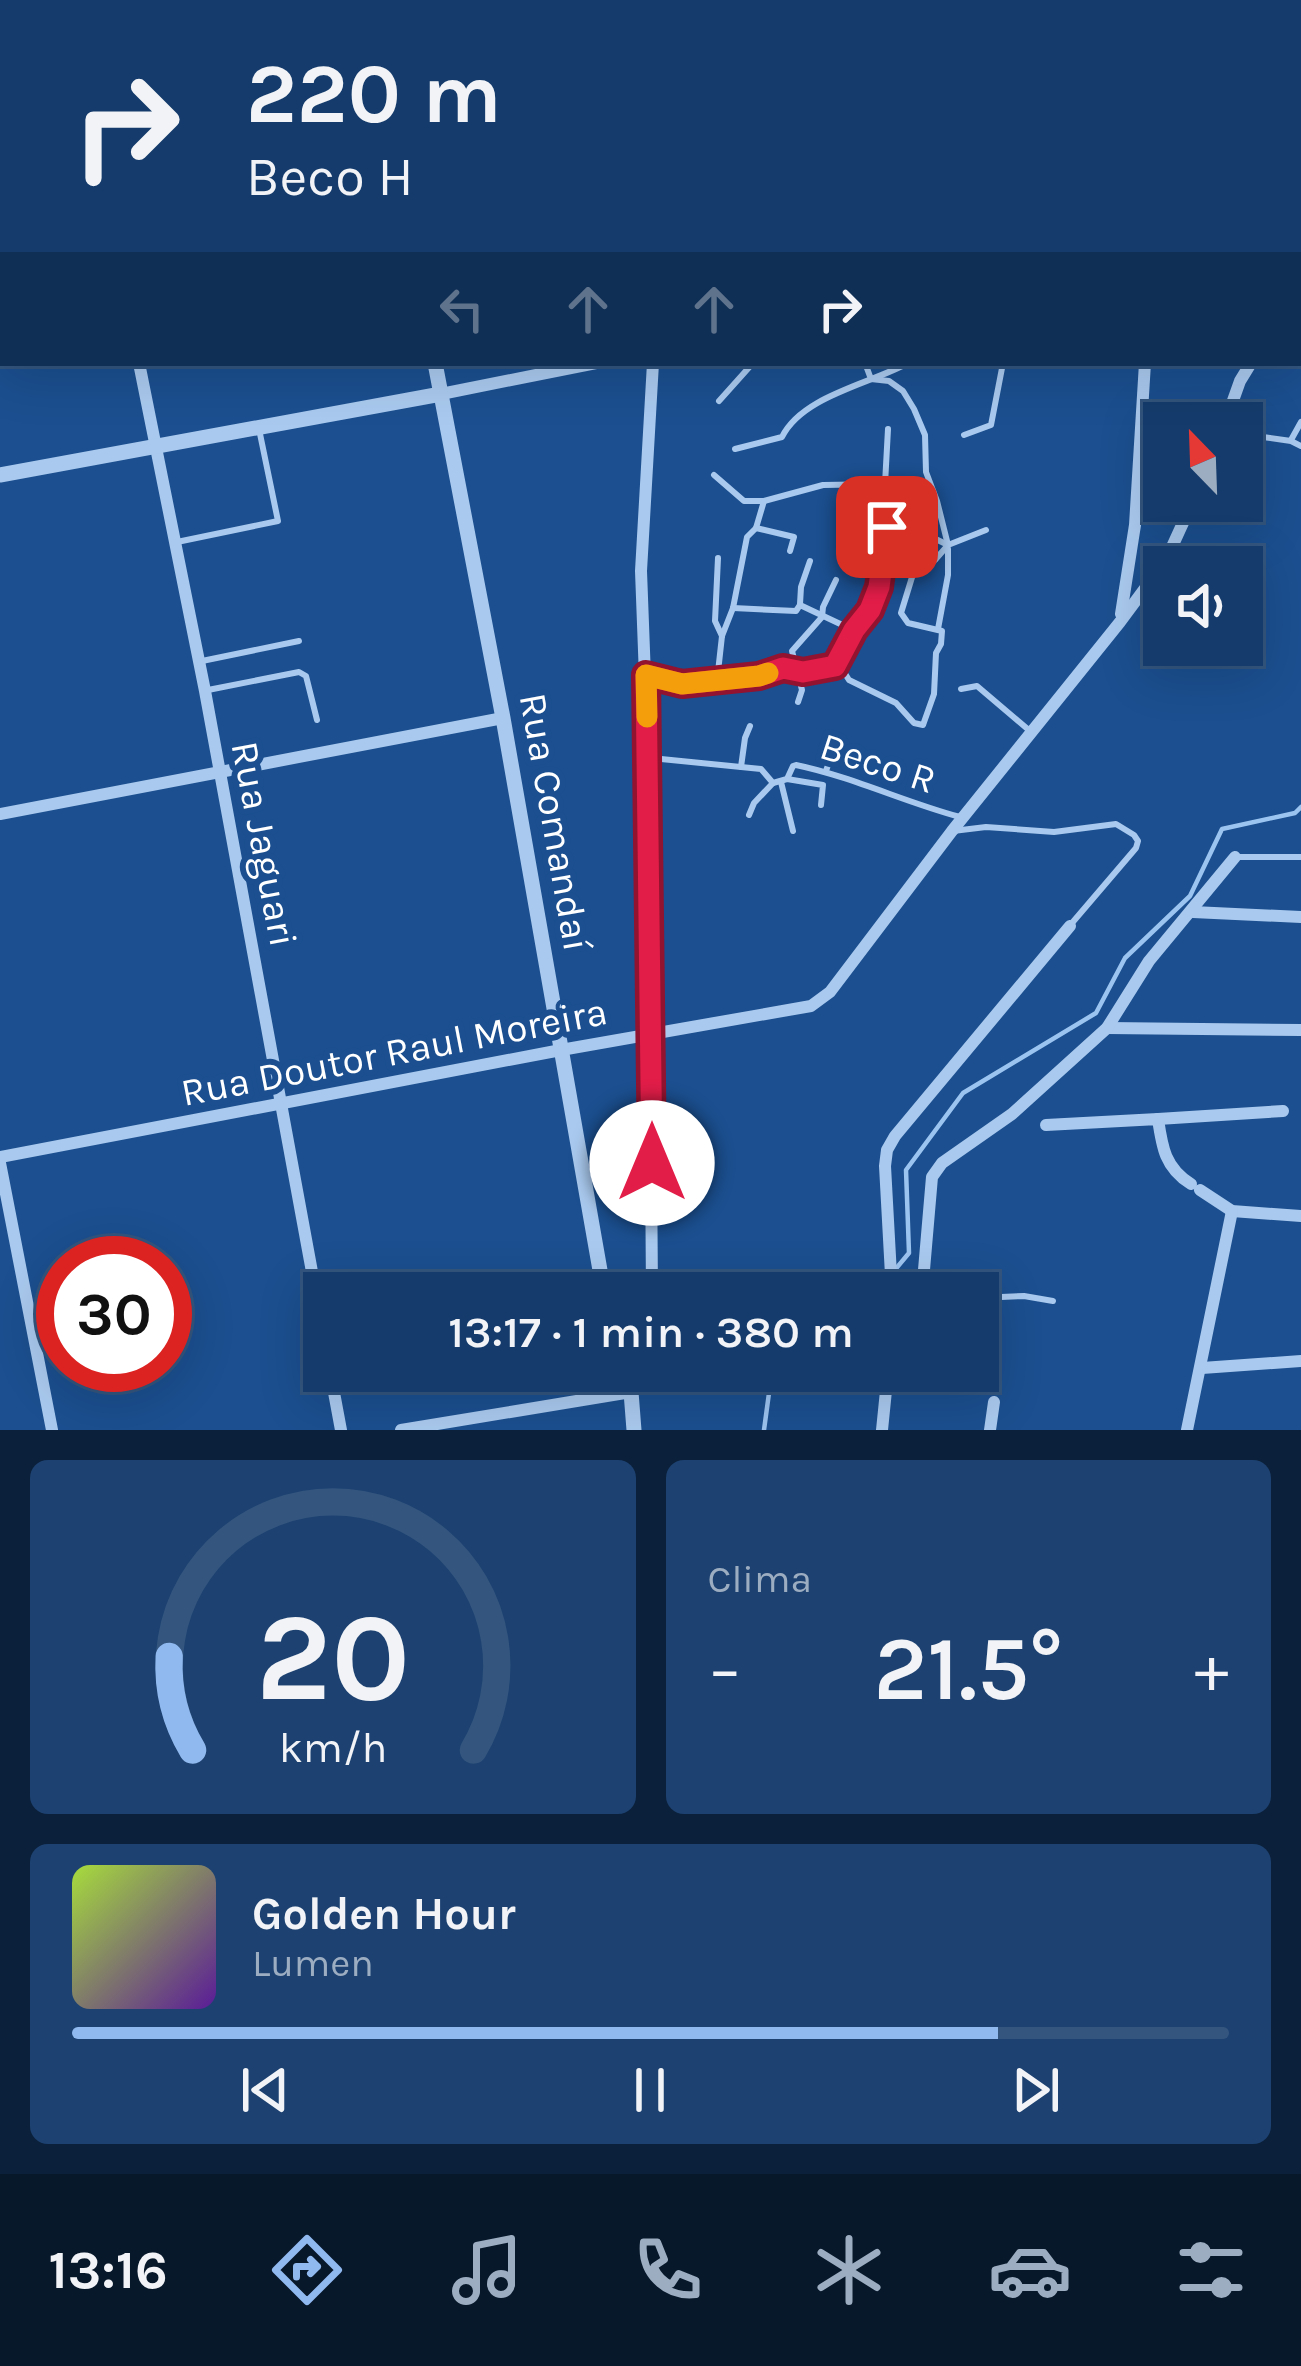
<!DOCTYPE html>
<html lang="pt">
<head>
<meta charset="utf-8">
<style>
  body { margin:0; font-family:Karla,sans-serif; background:#1d4271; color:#f1f3f6; height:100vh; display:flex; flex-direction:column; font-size:45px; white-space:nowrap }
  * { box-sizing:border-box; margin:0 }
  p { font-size:39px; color:#9dadc1 }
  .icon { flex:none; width:66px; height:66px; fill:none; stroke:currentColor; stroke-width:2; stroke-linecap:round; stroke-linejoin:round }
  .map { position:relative; height:1430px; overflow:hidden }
  .details { display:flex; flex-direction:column; gap:30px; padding:30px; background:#0b203b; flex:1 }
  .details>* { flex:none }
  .top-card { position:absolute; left:0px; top:0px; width:1302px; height:366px; box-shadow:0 12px 48px #0002,0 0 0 3px #33557e; background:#143b6b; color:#f1f3f6; overflow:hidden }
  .needle { width:78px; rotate:337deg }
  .controls { position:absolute; left:1143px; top:402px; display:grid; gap:24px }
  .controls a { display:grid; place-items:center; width:120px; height:120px; border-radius:0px; background:#143b6b; box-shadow:0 12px 48px #0002,0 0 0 3px #33557e; font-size:60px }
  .speed { position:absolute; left:36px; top:1236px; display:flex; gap:24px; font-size:60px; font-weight:700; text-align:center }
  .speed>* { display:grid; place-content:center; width:156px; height:156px; border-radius:50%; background:#143b6b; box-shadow:0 12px 48px #0002,0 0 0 3px #33557e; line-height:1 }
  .speed .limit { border:18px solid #d22; background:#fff; color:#111 }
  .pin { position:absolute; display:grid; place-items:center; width:102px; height:102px; color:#fff; margin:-51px; border-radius:24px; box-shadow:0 6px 18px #0006 }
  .me { position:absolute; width:132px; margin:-66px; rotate:0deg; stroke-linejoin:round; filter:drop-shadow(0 0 9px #0008) }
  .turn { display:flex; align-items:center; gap:42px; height:252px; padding:0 48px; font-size:54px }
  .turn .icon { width:156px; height:156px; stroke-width:2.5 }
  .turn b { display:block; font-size:84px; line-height:102px }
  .lanes { display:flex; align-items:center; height:114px; padding:0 48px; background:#0003; justify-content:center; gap:60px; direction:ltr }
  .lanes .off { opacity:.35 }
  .big { font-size:90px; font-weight:600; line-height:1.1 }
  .details .card { flex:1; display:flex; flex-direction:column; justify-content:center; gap:18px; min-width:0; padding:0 42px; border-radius:18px; background:#1d4271 }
  .details .dial { align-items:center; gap:0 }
  .dial svg { height:312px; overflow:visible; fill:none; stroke:#33557e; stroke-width:7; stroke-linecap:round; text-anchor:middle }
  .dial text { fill:#f1f3f6; stroke:none }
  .song { display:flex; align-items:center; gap:36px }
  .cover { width:144px; height:144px; border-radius:18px; background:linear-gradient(135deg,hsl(80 70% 55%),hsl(270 70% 35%)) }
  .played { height:12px; border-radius:6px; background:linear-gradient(90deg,#90b9f0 80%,#33557e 80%) }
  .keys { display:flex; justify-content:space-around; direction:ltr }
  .heat { display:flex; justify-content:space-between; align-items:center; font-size:66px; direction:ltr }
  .details .tiles { flex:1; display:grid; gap:30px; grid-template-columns:1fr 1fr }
  .card:last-child { grid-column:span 2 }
  .trip { position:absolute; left:303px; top:1272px; width:696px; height:120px; border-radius:0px; background:#143b6b; box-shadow:0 12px 48px #0002,0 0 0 3px #33557e; font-weight:600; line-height:120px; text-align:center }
  .dock { display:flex; height:192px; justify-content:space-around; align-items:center; background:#08182b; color:#9dadc1 }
  .dock .icon { width:84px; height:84px }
  .dock .active { color:#90b9f0 }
  .dock b { font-size:54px; color:#f1f3f6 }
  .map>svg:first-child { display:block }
</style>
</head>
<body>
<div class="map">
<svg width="1301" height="1430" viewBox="0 0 1301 1430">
  <rect width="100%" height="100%" fill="#1b4f8f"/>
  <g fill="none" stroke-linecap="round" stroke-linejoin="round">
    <!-- stream -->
    <g stroke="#9cc4f0" stroke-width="4.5">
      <path d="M894,1271l15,-18 -3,-83 57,-77 133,-80 29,-55 65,-62 32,-67 73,-16 6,-6"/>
      <path d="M876,1293l11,-13"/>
      <path d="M764,1430l8,-59"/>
    </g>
    <!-- service -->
    <g stroke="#a9c9ee" stroke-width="6">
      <path d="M65,0l1,3"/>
      <path d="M966,0l1,3"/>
      <path d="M719,401l34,-38"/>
      <path d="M964,435l27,-10 12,-62"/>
      <path d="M1291,440l10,-18"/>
      <path d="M735,449l47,-12c20,-41 88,-53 126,-74"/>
      <path d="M1242,463l21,-26 28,4 10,5"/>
      <path d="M714,475l30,26h20l59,-16 62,-1 5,33 58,28 38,-15"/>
      <path d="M885,484l3,-55"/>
      <path d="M1242,496l5,4"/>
      <path d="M756,528l38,9 -4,14"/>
      <path d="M177,542l101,-21 -19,-92"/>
      <path d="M718,558l-3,63 7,15"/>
      <path d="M800,604l1,-17 9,-26"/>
      <path d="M733,608l63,3 4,-6 53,25"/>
      <path d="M938,629l10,-54v-26"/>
      <path d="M202,661l97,-20"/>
      <path d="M835,666l19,-36 16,-20 9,-23 11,-70"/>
      <path d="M646,675l37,9 76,-8 24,-8 20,4 32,-6 9,6 5,8 47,23 18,20 9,2 11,-31 2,-41 5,-9 1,-13 -34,-8 -7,-10 12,-39 13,-14h9l13,-15 -11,-44 -11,-29 -1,-37 -11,-26 -11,-18 -14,-10 -18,-2 -6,-16"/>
      <path d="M717,681l5,-45 11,-28 14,-71 9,-9 8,-27"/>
      <path d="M961,689l16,-3 53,45"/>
      <path d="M208,690l91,-18 7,4 11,44"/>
      <path d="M798,702l4,-12 -10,-39 30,-34 1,-10 13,-27"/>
      <path d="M651,758l110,11 12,14 14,-4 6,-13 3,-1c57,12 108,37 164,52"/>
      <path d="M741,767l4,-29 5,-12"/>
      <path d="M826,771l12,-35"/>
      <path d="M787,779l36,6 -2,20"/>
      <path d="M781,782l12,49"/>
      <path d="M749,815l5,-12 19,-20"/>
      <path d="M953,831l33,-4 68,5 62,-8 18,11 4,6 -2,7 -64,75"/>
      <path d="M1235,857h66"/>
      <path d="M978,1298l46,-2 29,5"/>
    </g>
    <!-- minor -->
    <g stroke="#a9c9ee" stroke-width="12">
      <path d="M1299,288l2,-2"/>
      <path d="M139,363l66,328 119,646"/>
      <path d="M441,394l155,-31"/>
      <path d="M1225,423l15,-42 11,-18"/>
      <path d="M1121,614l14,-89 10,-162"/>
      <path d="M0,814l503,-96"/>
      <path d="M1193,912l108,5"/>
      <path d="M1107,1028l194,2"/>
      <path d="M1158,1119l125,-8"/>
      <path d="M1046,1125l112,-6c4,28 7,49 33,65"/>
      <path d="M0,1157l561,-107 250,-44 19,-14 122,-161 168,-209 46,-62 27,-59"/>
      <path d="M0,1163l52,267"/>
      <path d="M1200,1190l32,21 69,5"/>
      <path d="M652,1293l-4,-536 -7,-186 12,-208"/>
      <path d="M892,1293l-7,-127 2,-16 8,-14 175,-210"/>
      <path d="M922,1293l10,-116 10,-14 70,-49 95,-86 42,-67 86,-104"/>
      <path d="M1202,1368l99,-7"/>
      <path d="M330,1371l11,59"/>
      <path d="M401,1430l230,-38 13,-21"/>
      <path d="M882,1430l6,-59"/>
      <path d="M990,1430l4,-28"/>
      <path d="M1187,1430l45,-219"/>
    </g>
    <!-- tertiary -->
    <g stroke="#a9c9ee" stroke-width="15">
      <path d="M366,0l1,3"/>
      <path d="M645,3l15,-3"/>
      <path d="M435,363l68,355 101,575"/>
      <path d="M0,475l441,-81"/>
      <path d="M621,1371l10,21 3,38"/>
    </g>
  </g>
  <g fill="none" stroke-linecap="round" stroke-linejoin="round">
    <!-- route casing -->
    <g stroke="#92132f" stroke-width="30">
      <path id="route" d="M652,1163l-6,-488 36,9 77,-8 24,-8 20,4 32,-6 19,-36 16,-20 9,-23 8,-60"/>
    </g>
    <!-- route -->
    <use href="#route" stroke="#e11d48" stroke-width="21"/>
    <!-- slow -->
    <path stroke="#f59e0b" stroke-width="21" d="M647,717l-1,-42 36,9 77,-8 9,-3"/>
  </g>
  <g text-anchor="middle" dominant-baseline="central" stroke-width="12" stroke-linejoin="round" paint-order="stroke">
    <!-- street labels -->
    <g font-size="39" fill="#fff" stroke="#1b4f8f">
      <text transform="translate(878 763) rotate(18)">Beco R</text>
      <text transform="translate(555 822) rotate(80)">Rua Comandaí</text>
      <text transform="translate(264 844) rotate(79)">Rua Jaguari</text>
      <text transform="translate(394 1052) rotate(-11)">Rua Doutor Raul Moreira</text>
    </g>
  </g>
</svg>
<div class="controls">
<a><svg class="needle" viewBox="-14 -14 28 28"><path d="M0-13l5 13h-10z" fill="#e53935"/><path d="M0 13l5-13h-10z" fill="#9dadc1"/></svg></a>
<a><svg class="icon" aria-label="sound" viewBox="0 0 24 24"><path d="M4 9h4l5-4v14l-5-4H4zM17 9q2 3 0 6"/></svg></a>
</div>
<div class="speed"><div class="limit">30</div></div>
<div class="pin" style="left:887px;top:527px;background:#d93025"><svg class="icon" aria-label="arrive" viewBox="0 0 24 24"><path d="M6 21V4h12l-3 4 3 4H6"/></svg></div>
<svg class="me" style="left:652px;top:1163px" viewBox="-20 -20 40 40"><circle r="19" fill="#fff"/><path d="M0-13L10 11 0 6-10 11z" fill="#e11d48"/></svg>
<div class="trip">13:17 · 1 min · 380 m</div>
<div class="top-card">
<div class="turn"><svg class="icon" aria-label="right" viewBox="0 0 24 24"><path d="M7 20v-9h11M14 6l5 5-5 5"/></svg><div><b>220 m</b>Beco H</div></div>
<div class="lanes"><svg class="icon off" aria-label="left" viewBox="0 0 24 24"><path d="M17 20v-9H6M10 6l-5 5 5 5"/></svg><svg class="icon off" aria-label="ahead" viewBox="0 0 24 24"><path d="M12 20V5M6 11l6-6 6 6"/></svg><svg class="icon off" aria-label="ahead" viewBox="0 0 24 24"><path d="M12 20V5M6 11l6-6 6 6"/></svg><svg class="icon" aria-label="right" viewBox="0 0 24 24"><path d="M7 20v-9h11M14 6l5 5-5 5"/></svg></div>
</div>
</div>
<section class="details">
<div class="tiles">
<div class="card dial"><svg viewBox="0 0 100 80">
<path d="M14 69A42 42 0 1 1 86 69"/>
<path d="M14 69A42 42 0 0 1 8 45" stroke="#90b9f0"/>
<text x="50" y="56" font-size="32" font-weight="700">20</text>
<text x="50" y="72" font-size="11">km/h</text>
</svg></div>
<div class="card"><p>Clima</p>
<div class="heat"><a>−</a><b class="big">21.5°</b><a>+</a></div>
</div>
<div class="card">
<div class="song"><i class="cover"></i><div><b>Golden Hour</b><p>Lumen</p></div></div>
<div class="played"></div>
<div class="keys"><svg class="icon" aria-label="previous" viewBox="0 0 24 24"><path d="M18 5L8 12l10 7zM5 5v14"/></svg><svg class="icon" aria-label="pause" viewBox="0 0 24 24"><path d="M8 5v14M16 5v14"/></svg><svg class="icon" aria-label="next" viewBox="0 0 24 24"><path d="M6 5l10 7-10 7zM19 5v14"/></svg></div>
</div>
</div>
</section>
<nav class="dock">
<b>13:16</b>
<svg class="icon active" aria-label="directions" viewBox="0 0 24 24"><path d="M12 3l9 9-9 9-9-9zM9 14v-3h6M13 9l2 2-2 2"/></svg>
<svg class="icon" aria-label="music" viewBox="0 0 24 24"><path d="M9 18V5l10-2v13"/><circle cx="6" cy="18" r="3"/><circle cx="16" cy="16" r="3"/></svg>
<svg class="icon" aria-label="phone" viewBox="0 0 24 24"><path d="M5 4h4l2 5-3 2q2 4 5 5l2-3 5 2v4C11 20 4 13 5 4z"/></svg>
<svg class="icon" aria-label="climate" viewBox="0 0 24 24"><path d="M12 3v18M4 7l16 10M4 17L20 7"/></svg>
<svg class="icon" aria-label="car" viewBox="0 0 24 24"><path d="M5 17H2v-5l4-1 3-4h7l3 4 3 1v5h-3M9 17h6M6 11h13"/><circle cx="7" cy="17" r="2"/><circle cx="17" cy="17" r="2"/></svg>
<svg class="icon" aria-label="filters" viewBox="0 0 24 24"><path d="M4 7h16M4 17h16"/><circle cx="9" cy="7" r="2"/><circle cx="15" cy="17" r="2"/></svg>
</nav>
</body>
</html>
